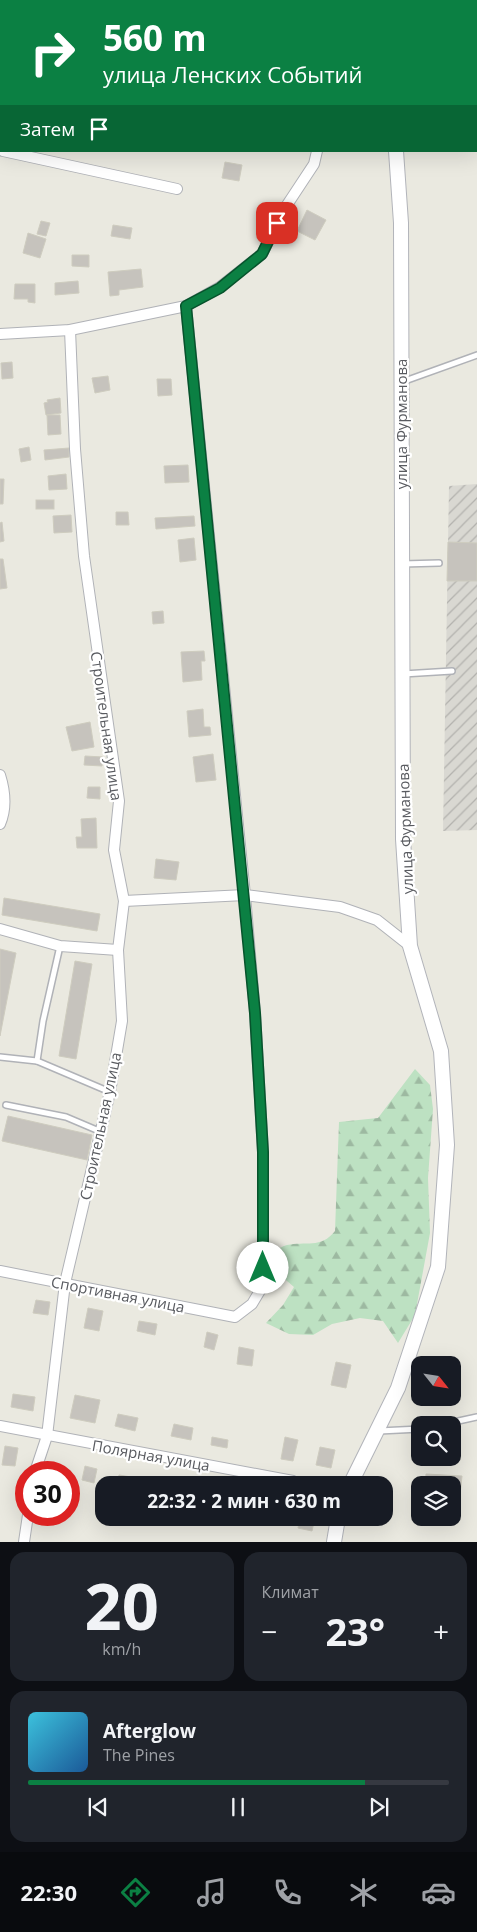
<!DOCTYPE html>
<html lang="ru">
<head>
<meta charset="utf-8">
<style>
  body { margin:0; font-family:"Open Sans",sans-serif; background:#20242c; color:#f1f3f6; height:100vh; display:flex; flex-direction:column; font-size:19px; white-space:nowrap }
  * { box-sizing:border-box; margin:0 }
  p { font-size:16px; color:#9ea1a6 }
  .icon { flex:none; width:28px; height:28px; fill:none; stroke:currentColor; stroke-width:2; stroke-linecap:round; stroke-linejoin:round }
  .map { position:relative; height:1542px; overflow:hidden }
  .drawer { display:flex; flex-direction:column; gap:10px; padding:10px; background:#0d0f14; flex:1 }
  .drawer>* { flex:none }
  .hud { position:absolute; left:0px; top:0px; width:478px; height:152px; box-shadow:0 5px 20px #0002; background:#0b8043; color:#fff; overflow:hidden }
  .needle { width:32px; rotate:120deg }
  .tools { position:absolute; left:411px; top:1356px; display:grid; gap:10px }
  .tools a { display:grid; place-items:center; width:50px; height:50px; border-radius:10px; background:#171b24; box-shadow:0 5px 20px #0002; font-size:25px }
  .speed { position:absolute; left:15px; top:1461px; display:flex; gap:10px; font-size:25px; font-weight:700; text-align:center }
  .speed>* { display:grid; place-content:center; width:65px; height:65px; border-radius:50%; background:#171b24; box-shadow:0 5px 20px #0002; line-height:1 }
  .speed .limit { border:8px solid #d22; background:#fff; color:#111 }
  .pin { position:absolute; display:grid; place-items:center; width:42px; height:42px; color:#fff; margin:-21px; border-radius:10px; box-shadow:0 2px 8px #0006 }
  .me { position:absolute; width:55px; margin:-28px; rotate:0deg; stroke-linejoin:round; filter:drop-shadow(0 0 4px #0008) }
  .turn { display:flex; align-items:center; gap:18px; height:105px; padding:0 20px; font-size:22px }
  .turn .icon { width:65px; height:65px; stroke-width:2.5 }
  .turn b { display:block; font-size:35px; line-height:42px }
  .then { display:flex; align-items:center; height:48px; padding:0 20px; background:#0003; gap:10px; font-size:19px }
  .big { font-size:38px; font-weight:700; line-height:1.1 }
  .drawer .tile { flex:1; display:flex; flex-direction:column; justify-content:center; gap:8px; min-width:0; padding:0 18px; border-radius:15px; background:#20242c }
  .drawer .dial { align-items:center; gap:0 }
  .dial b { font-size:65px; line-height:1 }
  .song { display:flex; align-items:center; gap:15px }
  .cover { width:60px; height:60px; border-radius:8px; background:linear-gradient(135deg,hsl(190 70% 55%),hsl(210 70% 35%)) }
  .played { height:5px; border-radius:2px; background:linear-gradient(90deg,#0b8043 80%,#363941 80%) }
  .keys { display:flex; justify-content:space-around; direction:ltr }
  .heat { display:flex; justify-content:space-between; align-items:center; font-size:28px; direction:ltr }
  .drawer .tiles { flex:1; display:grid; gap:10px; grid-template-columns:1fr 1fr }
  .tile:last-child { grid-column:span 2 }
  .trip { position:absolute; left:95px; top:1476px; width:298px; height:50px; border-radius:15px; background:#171b24; box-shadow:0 5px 20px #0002; font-weight:700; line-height:50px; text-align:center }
  .dock { display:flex; height:80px; justify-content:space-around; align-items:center; background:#090b0e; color:#9ea1a6 }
  .dock .icon { width:35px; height:35px }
  .dock .active { color:#0b8043 }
  .dock b { font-size:22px; color:#f1f3f6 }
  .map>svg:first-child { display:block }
</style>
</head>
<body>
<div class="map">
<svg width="477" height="1542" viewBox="0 0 477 1542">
  <defs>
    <pattern id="industrial-furrows" width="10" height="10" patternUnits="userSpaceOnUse" patternTransform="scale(1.25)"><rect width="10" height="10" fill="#d9d8d2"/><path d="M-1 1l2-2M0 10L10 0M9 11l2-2" fill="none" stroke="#b3b2ae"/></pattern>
    <pattern id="forest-firs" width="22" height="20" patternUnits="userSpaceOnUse" patternTransform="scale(1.25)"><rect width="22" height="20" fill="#bde1c2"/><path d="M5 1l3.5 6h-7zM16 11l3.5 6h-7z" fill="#9db9a1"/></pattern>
  </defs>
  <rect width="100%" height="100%" fill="#eae9e0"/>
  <!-- industrial -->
  <path fill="url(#industrial-furrows)" d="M477,484v346l-34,1 6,-345z"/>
  <!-- forest -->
  <path fill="url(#forest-firs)" d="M415,1069l15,16 3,24 -5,69 2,55 -15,82 -17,28 -15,-22 -23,-3 -28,6 -19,11 -24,-1 -23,-11 17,-18 11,-18 -14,-12 -9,-14 1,-9c5,-2 10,-6 15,-7 18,-4 34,4 48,-14l4,-109 39,-4z"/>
  <!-- building -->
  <g fill="#c6c3bd" stroke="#ceccbf">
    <path d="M225,162l17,3 -3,16 -17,-3z"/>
    <path d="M307,210l19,10 -11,20 -18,-9z"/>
    <path d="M41,221l9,2 -4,13 -9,-2z"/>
    <path d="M113,225l19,3 -2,11 -19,-3z"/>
    <path d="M28,233l18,6 -6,19 -17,-5z"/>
    <path d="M72,255h17v12l-17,-1z"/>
    <path d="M141,269l2,18 -24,3v5l-9,1 -2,-24z"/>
    <path d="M78,281l1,12 -24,2v-12z"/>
    <path d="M15,284h20v19l-7,-1v-3h-14z"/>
    <path d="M12,362l1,16 -11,1 -1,-16z"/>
    <path d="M108,376l2,14 -15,3 -3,-15z"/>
    <path d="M157,379h14l1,16 -14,1z"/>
    <path d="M60,398l1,15 -15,2 -2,-12 4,-1 -1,-2z"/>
    <path d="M47,415h13l1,19 -13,1z"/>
    <path d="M29,447l2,13 -10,2 -2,-13z"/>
    <path d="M69,448v9l-24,3 -1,-10z"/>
    <path d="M188,465l1,17 -24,1 -1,-17z"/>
    <path d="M66,474l1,15 -18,1 -1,-14z"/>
    <path d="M0,479h4l-1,25h-3z"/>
    <rect x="36" y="500" width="18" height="9"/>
    <path d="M116,512h12l1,13h-13z"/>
    <path d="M71,515l1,17 -18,1 -1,-17z"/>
    <path d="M194,516l1,10 -39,3 -1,-11z"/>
    <path d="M2,522l2,19 -4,1v-19z"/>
    <path d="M194,538l2,22 -16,2 -2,-22z"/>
    <path d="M448,542l29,1v38h-30z"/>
    <path d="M0,559h3l4,29 -7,1z"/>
    <path d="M163,611l1,12 -11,1 -1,-12z"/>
    <path d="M204,651l1,10h-4l1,19 -19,2 -2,-30z"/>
    <path d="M203,709l1,18h6l1,8 -22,2 -2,-26z"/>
    <path d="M90,722l4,25 -22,4 -6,-24z"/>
    <path d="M213,754l3,26 -20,2 -3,-25z"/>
    <path d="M85,756l18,1 -1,9 -18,-1z"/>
    <path d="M88,787h12v12l-13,-1z"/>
    <path d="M96,818l1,30h-20l-1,-11h6l-1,-18z"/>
    <path d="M156,859l23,3 -3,18 -22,-2z"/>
    <path d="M4,898l96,16 -3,17 -95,-16z"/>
    <path d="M0,949l16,4 -16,83z"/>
    <path d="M75,961l17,3 -16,95 -17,-3z"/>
    <path d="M8,1116l84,19 -5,25 -85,-19z"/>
    <path d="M36,1300l14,2 -2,13 -15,-2z"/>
    <path d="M88,1308l15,3 -4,20 -15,-3z"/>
    <path d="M139,1321l18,3 -2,11 -18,-4z"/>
    <path d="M207,1332l11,3 -4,15 -10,-3z"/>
    <path d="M239,1347l15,3 -2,16 -15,-2z"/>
    <path d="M336,1362l15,3 -5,23 -15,-3z"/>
    <path d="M13,1394l22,3 -2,14 -22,-4z"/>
    <path d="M75,1395l25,5 -5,23 -25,-5z"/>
    <path d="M118,1414l20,4 -3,13 -20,-5z"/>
    <path d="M174,1424l19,4 -2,12 -20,-4z"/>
    <path d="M212,1437l16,3 -1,8 -16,-3z"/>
    <path d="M285,1437l13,3 -5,21 -12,-2z"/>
    <path d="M5,1446l13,2 -3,18 -13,-1z"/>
    <path d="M320,1447l15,3 -4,18 -15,-3z"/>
    <path d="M85,1466l12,3 -3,14 -12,-3z"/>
    <path d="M426,1474l36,2 -2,19 -8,-1v-9h-27z"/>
    <path d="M119,1475l18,3 -2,7h-18z"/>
    <path d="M153,1480l19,3v2h-20z"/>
    <path d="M300,1518h15l-3,13 -14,-3z"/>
  </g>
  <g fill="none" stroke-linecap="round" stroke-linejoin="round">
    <!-- lane casing -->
    <g stroke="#b0b2b7" stroke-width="8">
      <g id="lane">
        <path d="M402,382l75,-27"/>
        <path d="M402,564l37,-1"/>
        <path d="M403,674l49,-3"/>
        <path d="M60,946l-17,75 -6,40 73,31"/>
        <path d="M0,1057l37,4"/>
        <path d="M6,1105l60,12 33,14"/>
        <path d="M440,1425l37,-8"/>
        <path d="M379,1431l41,-2"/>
      </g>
    </g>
    <!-- street casing -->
    <g stroke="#b0b2b7" stroke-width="12">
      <g id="street">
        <path d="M1,0l3,1"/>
        <path d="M3,151l174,38"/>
        <path d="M0,334l70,-4 116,-24 34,-19 42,-33 23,-46 29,-44 3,-13"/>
        <path d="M0,775c5,16 7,33 0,49"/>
        <path d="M124,901l121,-6 95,12 37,13 33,26"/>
        <path d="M0,929l60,17 58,4"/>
        <path d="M0,1271l235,46 17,-13 9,-15 2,-21v-116l-8,-139 -10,-118 -59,-589"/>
        <path d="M0,1426l293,55 8,4"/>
        <path d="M35,1472l12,-36 18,-153 45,-191 12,-71 -4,-71 6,-49 -10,-51 5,-49 -35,-245 -9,-107 -5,-119"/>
        <path d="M24,1542l4,-27"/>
      </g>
    </g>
    <!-- secondary casing -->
    <g stroke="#b2b4ba" stroke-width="16">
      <g id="secondary">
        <path d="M322,0l1,1"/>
        <path d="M350,1485l48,-97 40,-121 9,-122 -6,-94 -31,-105 -7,-107 -2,-616 -5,-72"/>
        <path d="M334,1542l4,-24"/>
      </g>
    </g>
    <!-- lane -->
    <use href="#lane" stroke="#fff" stroke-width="5"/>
    <!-- street -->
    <use href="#street" stroke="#fff" stroke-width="10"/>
    <!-- secondary -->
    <use href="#secondary" stroke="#fff" stroke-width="14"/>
  </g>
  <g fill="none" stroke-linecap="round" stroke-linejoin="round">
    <!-- route casing -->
    <g stroke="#07532c" stroke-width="12">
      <path id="route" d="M263,1268v-116l-8,-139 -69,-707 34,-18 42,-34 15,-31"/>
    </g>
    <!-- route -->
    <use href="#route" stroke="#0b8043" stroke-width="9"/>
  </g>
  <g text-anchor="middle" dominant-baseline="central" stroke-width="4.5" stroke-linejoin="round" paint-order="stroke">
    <!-- street labels -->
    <g font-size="15" fill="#595b60" stroke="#fff">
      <text transform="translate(401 424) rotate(-90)">улица Фурманова</text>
      <text transform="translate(107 726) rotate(82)">Строительная улица</text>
      <text transform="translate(405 829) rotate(-92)">улица Фурманова</text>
      <text transform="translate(100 1126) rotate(-78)">Строительная улица</text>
      <text transform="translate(118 1294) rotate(11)">Спортивная улица</text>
      <text transform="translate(151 1455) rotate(10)">Полярная улица</text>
    </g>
  </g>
</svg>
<div class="tools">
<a><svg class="needle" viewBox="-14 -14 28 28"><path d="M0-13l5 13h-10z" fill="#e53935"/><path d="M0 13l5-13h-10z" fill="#9ea1a6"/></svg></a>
<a><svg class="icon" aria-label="search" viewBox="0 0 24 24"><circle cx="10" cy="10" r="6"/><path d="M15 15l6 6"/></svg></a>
<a><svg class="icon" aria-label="layers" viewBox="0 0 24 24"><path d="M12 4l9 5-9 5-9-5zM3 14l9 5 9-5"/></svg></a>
</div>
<div class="speed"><div class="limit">30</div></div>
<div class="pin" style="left:277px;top:223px;background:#d93025"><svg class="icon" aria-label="arrive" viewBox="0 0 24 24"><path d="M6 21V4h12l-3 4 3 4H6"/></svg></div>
<svg class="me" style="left:263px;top:1268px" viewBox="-20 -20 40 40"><circle r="19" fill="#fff"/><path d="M0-13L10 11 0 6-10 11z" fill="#0b8043"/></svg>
<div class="trip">22:32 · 2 мин · 630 m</div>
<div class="hud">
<div class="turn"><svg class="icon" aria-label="right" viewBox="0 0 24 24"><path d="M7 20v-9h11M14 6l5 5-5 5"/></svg><div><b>560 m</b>улица Ленских Событий</div></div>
<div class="then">Затем<svg class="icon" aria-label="arrive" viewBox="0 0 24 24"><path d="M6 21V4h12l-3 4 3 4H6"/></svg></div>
</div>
</div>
<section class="drawer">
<div class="tiles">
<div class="tile dial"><b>20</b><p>km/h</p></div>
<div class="tile"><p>Климат</p>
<div class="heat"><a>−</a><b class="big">23°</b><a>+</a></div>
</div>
<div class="tile">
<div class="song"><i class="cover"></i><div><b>Afterglow</b><p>The Pines</p></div></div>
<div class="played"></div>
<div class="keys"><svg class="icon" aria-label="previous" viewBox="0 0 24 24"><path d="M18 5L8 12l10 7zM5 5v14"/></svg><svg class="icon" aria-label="pause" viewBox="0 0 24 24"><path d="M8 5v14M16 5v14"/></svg><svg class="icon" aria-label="next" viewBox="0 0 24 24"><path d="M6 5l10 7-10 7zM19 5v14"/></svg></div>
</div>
</div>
</section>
<nav class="dock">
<b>22:30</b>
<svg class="icon active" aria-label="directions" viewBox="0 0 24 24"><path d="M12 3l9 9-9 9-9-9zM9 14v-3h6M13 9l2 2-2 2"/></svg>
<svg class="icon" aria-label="music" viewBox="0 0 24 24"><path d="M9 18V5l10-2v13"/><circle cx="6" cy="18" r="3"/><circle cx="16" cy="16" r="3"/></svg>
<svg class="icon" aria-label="phone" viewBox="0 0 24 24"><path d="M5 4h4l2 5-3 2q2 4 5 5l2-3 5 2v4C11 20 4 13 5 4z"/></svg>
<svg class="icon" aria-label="climate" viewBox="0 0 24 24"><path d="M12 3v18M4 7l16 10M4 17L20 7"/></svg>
<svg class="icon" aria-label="car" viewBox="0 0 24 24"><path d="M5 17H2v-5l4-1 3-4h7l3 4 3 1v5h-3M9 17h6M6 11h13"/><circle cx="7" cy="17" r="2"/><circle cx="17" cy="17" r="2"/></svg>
</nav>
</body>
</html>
